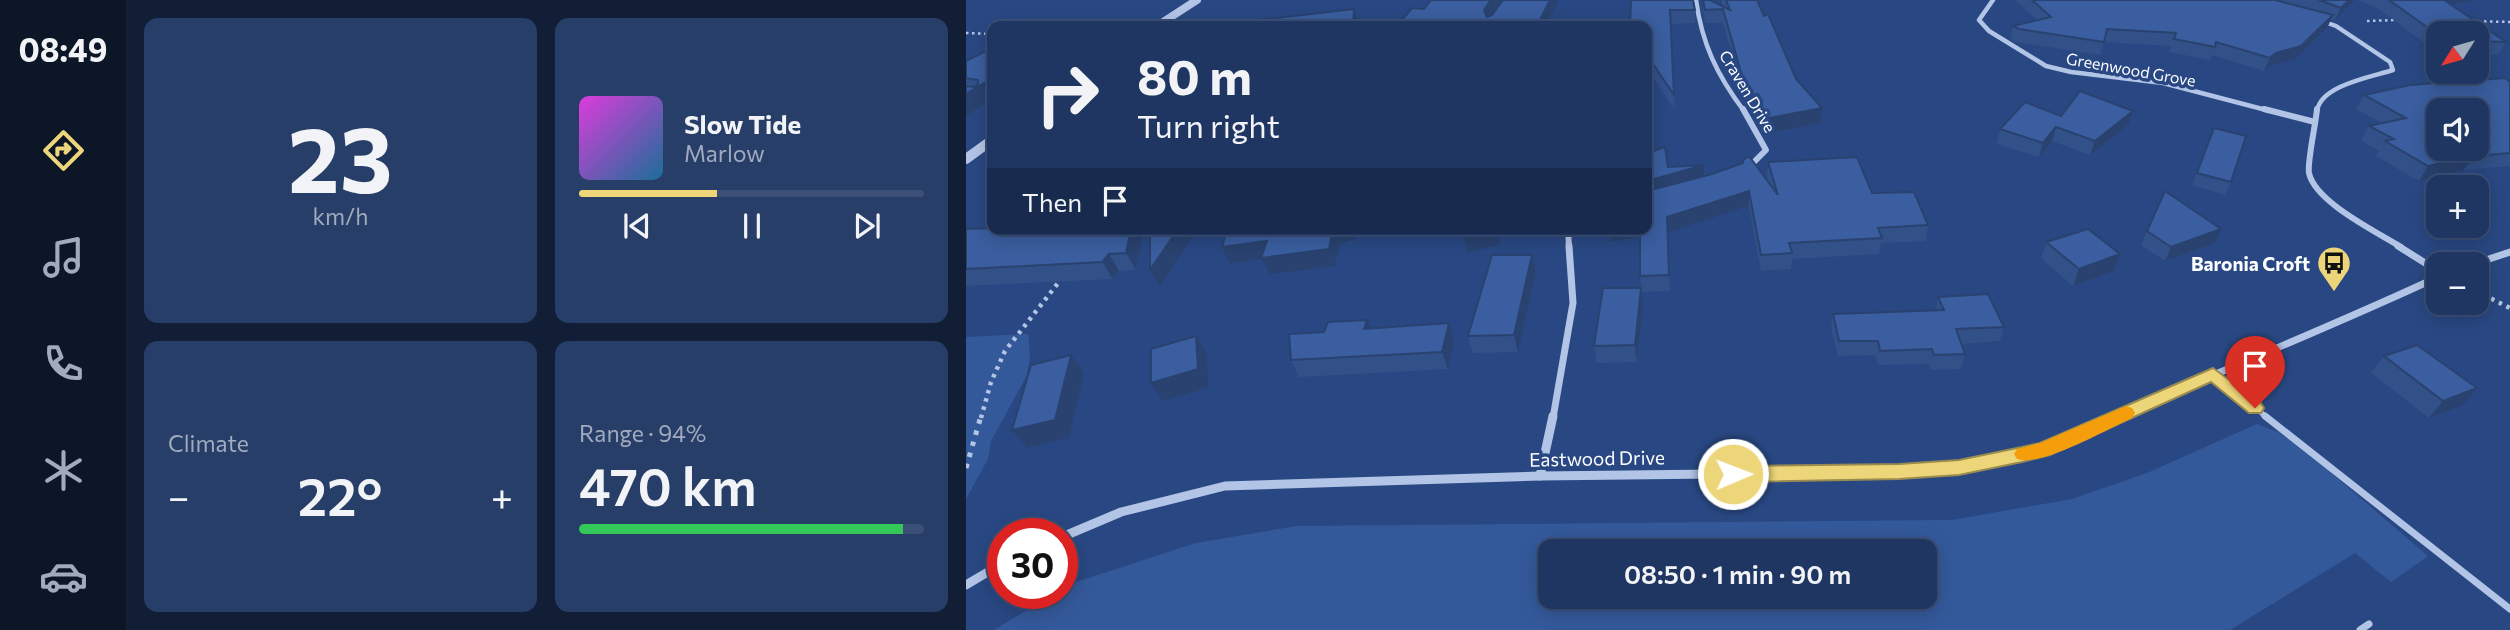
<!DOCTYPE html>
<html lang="en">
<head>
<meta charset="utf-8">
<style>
  body { margin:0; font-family:Commissioner,sans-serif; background:#273e68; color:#f1f3f6; height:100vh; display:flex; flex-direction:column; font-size:26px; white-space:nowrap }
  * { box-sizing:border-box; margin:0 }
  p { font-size:23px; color:#a1abbe }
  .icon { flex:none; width:38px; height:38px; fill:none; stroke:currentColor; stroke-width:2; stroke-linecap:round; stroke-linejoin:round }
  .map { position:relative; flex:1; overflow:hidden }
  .details { display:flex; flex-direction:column; gap:18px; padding:18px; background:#111e36; width:840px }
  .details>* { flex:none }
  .hud { position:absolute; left:21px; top:21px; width:665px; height:214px; border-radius:14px; box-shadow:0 4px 18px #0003,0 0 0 2px #3c5077; background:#1f3662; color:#f1f3f6; overflow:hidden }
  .needle { width:46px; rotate:233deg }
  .tools { position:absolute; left:1460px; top:21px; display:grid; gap:14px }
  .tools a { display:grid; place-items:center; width:63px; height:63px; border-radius:14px; background:#1f3662; box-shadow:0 4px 18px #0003,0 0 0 2px #3c5077; font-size:35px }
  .speed { position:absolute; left:21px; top:518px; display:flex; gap:14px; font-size:35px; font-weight:700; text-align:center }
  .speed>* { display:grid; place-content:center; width:91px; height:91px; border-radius:50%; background:#1f3662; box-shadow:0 4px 18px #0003,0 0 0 2px #3c5077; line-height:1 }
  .speed .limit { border:10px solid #d22; background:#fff; color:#111 }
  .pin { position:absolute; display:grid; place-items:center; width:60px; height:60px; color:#fff; margin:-72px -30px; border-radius:50% 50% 50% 0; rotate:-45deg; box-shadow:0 0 7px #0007 }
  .pin .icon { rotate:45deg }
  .me { position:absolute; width:77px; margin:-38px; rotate:89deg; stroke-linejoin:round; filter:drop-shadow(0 0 5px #0008) }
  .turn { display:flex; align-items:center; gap:24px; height:147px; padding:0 35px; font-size:32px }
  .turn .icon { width:91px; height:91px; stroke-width:2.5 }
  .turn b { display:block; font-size:49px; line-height:60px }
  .then { display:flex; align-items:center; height:66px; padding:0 35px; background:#0003; gap:14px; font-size:26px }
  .big { font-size:52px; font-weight:600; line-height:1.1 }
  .details .card { flex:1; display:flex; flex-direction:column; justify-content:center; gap:10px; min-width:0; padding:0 24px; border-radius:14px; background:#273e68 }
  .details .dial { align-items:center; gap:0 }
  .dial b { font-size:91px; line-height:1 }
  .song { display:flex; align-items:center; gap:21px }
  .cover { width:84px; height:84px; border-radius:10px; background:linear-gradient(135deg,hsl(300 70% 55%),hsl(200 70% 35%)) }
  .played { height:7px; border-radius:4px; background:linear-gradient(90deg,#edd67a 40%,#3c5077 40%) }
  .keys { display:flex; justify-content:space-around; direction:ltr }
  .heat { display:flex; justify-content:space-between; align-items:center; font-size:38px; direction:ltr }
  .charge { height:10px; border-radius:5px; background:linear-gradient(90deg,#34c759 94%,#3c5077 0) }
  .details .tiles { flex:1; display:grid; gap:18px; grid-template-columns:repeat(2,1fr) }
  .trip { position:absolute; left:572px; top:539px; width:399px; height:70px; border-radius:14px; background:#1f3662; box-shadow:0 4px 18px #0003,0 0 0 2px #3c5077; font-weight:600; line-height:70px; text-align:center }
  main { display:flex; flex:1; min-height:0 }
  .tabs { display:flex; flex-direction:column; width:126px; justify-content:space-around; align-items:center; background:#0c1627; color:#a1abbe }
  .tabs .icon { width:49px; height:49px }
  .tabs .current { color:#edd67a }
  .tabs b { font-size:32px; color:#f1f3f6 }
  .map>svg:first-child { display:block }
</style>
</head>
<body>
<main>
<nav class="tabs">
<b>08:49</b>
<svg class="icon current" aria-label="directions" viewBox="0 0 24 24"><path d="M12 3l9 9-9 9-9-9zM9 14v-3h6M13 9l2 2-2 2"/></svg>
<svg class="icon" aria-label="music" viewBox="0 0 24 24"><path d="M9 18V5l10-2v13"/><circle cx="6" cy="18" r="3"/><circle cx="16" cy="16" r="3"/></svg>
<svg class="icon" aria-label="phone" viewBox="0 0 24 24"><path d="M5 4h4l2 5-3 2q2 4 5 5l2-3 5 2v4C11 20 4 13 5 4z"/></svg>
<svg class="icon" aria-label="climate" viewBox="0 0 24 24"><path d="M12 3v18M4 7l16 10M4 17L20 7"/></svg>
<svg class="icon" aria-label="car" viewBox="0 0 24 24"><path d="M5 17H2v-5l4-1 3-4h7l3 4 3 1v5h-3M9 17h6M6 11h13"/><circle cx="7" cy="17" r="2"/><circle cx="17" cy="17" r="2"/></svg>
</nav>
<section class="details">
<div class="tiles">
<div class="card dial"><b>23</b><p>km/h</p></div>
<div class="card">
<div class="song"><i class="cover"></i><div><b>Slow Tide</b><p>Marlow</p></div></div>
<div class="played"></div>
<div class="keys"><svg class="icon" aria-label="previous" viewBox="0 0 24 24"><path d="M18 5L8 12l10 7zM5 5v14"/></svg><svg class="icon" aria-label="pause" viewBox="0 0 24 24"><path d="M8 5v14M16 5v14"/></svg><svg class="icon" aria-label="next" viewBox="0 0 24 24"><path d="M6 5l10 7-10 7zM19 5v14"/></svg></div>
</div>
<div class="card"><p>Climate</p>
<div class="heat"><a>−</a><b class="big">22°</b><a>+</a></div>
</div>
<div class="card"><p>Range · 94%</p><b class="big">470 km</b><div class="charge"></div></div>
</div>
</section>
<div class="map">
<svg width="1544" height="630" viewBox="0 0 1544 630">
  <rect width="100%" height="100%" fill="#294883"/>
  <!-- green -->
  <g fill="#34599a" fill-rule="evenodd">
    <path d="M62,334l2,21 -3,20 -36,66 -3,18 -22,40v-162z"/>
    <path d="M1291,424l21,8 24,16 126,108 -37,26 -36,-29 -125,77h-1236l61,-37h7v-4l11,-6 123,-40 101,-17 655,-6 120,-21 75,-26zM584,551h375v46h-375z"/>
  </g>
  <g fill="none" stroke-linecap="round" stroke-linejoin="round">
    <!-- path-far2 -->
    <g stroke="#b3c5e6" stroke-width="2.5" stroke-dasharray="2.5 3.5" stroke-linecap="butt">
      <path d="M1401,21l30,-1"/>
      <path d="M1506,21l38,1"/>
      <path d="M0,33l26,1"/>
    </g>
    <!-- path-far1 -->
    <g stroke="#b3c5e6" stroke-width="4.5" stroke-dasharray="3.5 5" stroke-linecap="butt">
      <path d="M1510,291l34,17"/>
      <path d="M15,418l10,-36 14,-31 57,-73"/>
    </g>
    <!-- path -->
    <path stroke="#b3c5e6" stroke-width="5" stroke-dasharray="4.5 7" stroke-linecap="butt" d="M0,468l15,-52"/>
    <!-- service-far1 -->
    <path stroke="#b3c5e6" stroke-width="5" d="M1247,375l55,43"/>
    <!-- service -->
    <g stroke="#b3c5e6" stroke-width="7">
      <path d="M1299,416l245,193"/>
      <path d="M1394,630l9,-6"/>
    </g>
    <!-- minor-far3 -->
    <g stroke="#b3c5e6" stroke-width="4.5">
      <path d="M730,0c6,44 21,75 48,111"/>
      <path d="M1027,0l-14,20 10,11 57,35 25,6 92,11 107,28"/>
      <path d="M1351,111c4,-26 55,-34 76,-41l-3,-8 -54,-36 -14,-5"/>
    </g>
    <!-- minor-far2 -->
    <g stroke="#b3c5e6" stroke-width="6">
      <path d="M777,109l23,41 -19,19"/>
      <path d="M1298,109l51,13"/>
      <path d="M1351,109c-1,14 -10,53 -8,64 6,29 68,59 92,74"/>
      <path d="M602,229l1,18"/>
    </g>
    <!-- minor-far1 -->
    <g stroke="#b3c5e6" stroke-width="7">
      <path d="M1432,246l40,25"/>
      <path d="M1508,264l36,-12"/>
      <path d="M587,418l20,-115 -4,-57"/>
      <path d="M1149,418c107,-48 216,-91 323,-141"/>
    </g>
    <!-- minor -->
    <g stroke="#b3c5e6" stroke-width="9">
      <path d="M574,476l13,-60"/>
      <path d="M96,537l59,-25 104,-26 315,-10 359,-4 60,-5 84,-17 75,-34"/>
      <path d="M0,585l37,-22"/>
    </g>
    <!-- tertiary-far1 -->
    <path stroke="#b3c5e6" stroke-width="8" d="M191,26l40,-26"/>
    <!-- tertiary -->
    <path stroke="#b3c5e6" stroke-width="10" d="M0,159l26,-19"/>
  </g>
  <!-- wall -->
  <g fill="#325189">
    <path d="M665,0l64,10v13l-24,1 4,86 -28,-42v-42z"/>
    <path d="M736,0h8l12,6v-6h35l39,79 25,44 -57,11 -18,-29 -23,-82h-18l-2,-13z"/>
    <path d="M1049,0h340l-20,20 -4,-1 -4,9 -32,31 -25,7 -6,5 -52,-16 -2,5 -41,-8 2,-6 -67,-4 -4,13 -84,-13 -6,-4 3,-12 24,-6z"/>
    <path d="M1392,0h118l-25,5 55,37 -8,13 -22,-1v-21h-38v20l-59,-44z"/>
    <path d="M0,61l26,38 -26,17z"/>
    <path d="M1544,82v84l-46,4 -45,11 -43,-25 3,-5 -18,-10 8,-15 13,-3 -26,-14 8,-14z"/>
    <path d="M1095,116l67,9 -38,30 -38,-14 -13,16 -42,-13 3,-15z"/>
    <path d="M1248,128l17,54 -6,13 -33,-10z"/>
    <path d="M802,162l104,31 56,32 -2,16 -45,2 -2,11 -87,5 -1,10 -30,2 -12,-65 -81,27 2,58 -29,1 2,13 -6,57 -40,1 -3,-17 47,-58 -1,-12v-38l-29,4 -3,-13h39l21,-62 36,-2v11l65,8 -2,-7z"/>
    <path d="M0,229h174l3,6 -7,35 -17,1 -6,8 -147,7z"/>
    <path d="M1181,231l68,12 -50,18 -24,-16z"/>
    <path d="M1080,242l74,12 -6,17 -41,15 -32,-28z"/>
    <path d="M566,255l4,16 -18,81 -45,1 -5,-17z"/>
    <path d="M972,297l66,30 -4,14 -39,3 4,10 -4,15 -30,1 -2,-6 -51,1 -3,-10 -37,1 -7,-28 2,-14 103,-4z"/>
    <path d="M401,320l3,9 84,12 -6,28 -149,8 -8,-17 33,-28z"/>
    <path d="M1418,356l93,32 -14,17 -34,13 -58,-45z"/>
  </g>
  <!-- shaded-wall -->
  <g fill="#29426f">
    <path d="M525,0h12l-16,23 -3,-13z"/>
    <path d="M584,0h9l-13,26h-9z"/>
    <path d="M1383,0h6l-20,20 6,-12z"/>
    <path d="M1470,0h40l-44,9z"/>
    <path d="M388,9l4,13v4h-5z"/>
    <path d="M1367,15l-6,13 -32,31 -25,7 -6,5 6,-13 6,-5z"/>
    <path d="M26,78v21l-26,17v-22z"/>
    <path d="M856,108l-1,15 -57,11v-15z"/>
    <path d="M1167,111l-5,14 -38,30 5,-14z"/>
    <path d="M1090,127l-4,14 -13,16 4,-14z"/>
    <path d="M1508,156l-10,14 -45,11 9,-15z"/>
    <path d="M738,165v15l-57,16v-15z"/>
    <path d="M783,191v15l-81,27 2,58 -3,-74z"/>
    <path d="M165,229h9l3,6 -7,35 -10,-17z"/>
    <path d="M212,229h20l-38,58 -10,-17z"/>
    <path d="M367,229h49l-42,15 -5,22 -65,8 -8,-15 -32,5 -8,-17z"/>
    <path d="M526,229h4l4,16 -33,7 -5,-17z"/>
    <path d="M644,229h31l1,8 -31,5z"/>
    <path d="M1255,229l-6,14 -50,18 6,-14z"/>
    <path d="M143,254l10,17 -6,8 -11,-17z"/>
    <path d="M1154,254l-6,17 -41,15 6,-17z"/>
    <path d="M566,255l4,16 -18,81 -4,-17z"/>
    <path d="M675,288l2,17 -6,57 -2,-17z"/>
    <path d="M401,320l7,17 -10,-8z"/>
    <path d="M483,323l5,18 -6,28 -6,-17z"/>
    <path d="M230,336l10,17 3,34 -46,14 -12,-18z"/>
    <path d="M105,355l13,18 -15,64 -42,11 -15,-18z"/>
    <path d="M1511,388l-14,17 -34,13 14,-17z"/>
  </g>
  <!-- building -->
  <g fill="#3a5e9f" stroke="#29426f" stroke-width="2" fill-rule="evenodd">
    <path d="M465,0h60l-7,10 3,7 5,-2 11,-15h47l-13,26h-140l15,-18 12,1z"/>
    <path d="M665,0h62l2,10h-25l4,85 -27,-40v-29h-17z"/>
    <path d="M737,0h7l20,10 -4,-10h31l7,16 4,-2 28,65 26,29 -58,11 -18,-29 -23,-81 -18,1z"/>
    <path d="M1066,0h243l58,15 -32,31 -25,7 -6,5 -54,-16 -1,5 -41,-8 2,-6 -69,-4 -3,13 -85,-13 -6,-3 38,-9z"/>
    <path d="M1353,0h30l-8,8z"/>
    <path d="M1423,0h55l62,42 -30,-1v-8h-38v2z"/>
    <path d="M388,9l-1,17h-128l1,-2z"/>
    <path d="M26,48v30l-26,16v-8l8,1 4,-3v-4l-12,-2v-17z"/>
    <path d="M1539,78l5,4v71l-36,3 -46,10 -43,-25 9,-2 -25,-13 37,-8 -42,-23 46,-10zM1472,110h38v39h-38z"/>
    <path d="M1114,91l53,20 -38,30 -39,-14 -13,16 -43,-14 25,-27 36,14z"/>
    <path d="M1248,128l32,8 -15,46 -34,-9z"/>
    <path d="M699,147l3,20 36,-2 -57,16v-28z"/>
    <path d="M783,156l29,39 -10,-33 89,-5 15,36 42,-1 14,33 -50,3 4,10 -93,5 3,10 -31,2 -12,-64 -82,26 2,58 -29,1v-47h7v-38l65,-17 31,-11v-3z"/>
    <path d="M1199,191l56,38 -50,18 -24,-16z"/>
    <path d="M26,228v1h139l-5,24 -17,1 -7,8 -136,7v-40z"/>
    <path d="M184,229h28l-28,41z"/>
    <path d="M261,229h106l-4,20 -68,9 6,-17 -45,6z"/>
    <path d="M495,229h31l-30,6z"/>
    <path d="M1122,229l32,25 -41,15 -33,-27z"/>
    <path d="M526,255h40l-18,80 -46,1z"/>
    <path d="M637,288h38l-6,57 -41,1z"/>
    <path d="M1022,294l16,33 -48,2 9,25 -31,1 -2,-6 -52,2 -2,-10h-39l-6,-27 111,-4 -6,-13z"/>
    <path d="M401,320l-3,9 85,-6 -7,29 -151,8 -2,-26 35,-2 4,-10z"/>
    <path d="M230,336l2,33 -47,14v-34z"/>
    <path d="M1451,345l60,43 -34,13 -59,-45z"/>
    <path d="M105,355l-16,65 -43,10 19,-65z"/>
  </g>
  <!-- route -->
  <path fill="#edd67a" stroke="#9a8b4f" stroke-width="2" d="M1247,368l48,35 3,5 -3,5h-12l-38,-31 -161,73 -28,7 -63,13 -60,4 -166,3 -7,-3 -2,-5 2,-6 7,-2 166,-2 60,-4 63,-13 18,-4z"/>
  <!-- slow -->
  <path fill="#f59e0b" d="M1160,406l6,2 3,5 -3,5c-25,11 -90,49 -115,41l-3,-5 3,-5 23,-6z"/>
  <!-- icons -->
  <defs>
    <g id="bus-pin" transform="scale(1.75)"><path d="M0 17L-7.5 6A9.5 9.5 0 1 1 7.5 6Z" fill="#edd67a" stroke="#294883"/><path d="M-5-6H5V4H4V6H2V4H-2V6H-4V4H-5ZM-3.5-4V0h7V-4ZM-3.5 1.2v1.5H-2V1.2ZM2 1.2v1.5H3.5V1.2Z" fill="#111"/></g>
  </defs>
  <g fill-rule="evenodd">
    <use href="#bus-pin" x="1368" y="263"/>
  </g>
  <g text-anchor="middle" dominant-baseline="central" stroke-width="7" stroke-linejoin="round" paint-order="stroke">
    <!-- far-street labels -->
    <g font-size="16" fill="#fff" stroke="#294883">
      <text transform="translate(1165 69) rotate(10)">Greenwood Grove</text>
      <text transform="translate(782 91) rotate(59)">Craven Drive</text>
    </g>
    <!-- poi labels -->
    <g font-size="19" font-weight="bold" fill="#fff" stroke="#294883" text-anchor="end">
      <text x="1344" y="263">Baronia Croft</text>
    </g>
    <!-- street labels -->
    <g font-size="19" fill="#fff" stroke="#294883">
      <text transform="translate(631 458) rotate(-1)">Eastwood Drive</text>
    </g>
  </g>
</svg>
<div class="tools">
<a><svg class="needle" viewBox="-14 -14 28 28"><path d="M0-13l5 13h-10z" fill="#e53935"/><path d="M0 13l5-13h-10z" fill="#a1abbe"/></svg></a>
<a><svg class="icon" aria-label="sound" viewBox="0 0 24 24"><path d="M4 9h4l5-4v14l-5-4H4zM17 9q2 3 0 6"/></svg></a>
<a>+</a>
<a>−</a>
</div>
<div class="speed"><div class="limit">30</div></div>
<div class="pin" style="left:1289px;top:408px;background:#d93025"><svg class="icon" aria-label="arrive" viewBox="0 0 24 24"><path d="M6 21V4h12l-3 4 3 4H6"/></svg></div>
<svg class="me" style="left:767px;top:474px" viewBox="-20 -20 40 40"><circle r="17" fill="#edd67a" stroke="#fff" stroke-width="3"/><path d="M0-11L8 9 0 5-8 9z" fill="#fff"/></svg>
<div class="trip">08:50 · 1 min · 90 m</div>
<div class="hud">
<div class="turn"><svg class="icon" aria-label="right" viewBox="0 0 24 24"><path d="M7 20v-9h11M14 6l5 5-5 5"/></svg><div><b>80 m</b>Turn right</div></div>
<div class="then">Then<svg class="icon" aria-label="arrive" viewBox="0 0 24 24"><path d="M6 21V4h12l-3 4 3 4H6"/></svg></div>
</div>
</div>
</main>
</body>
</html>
